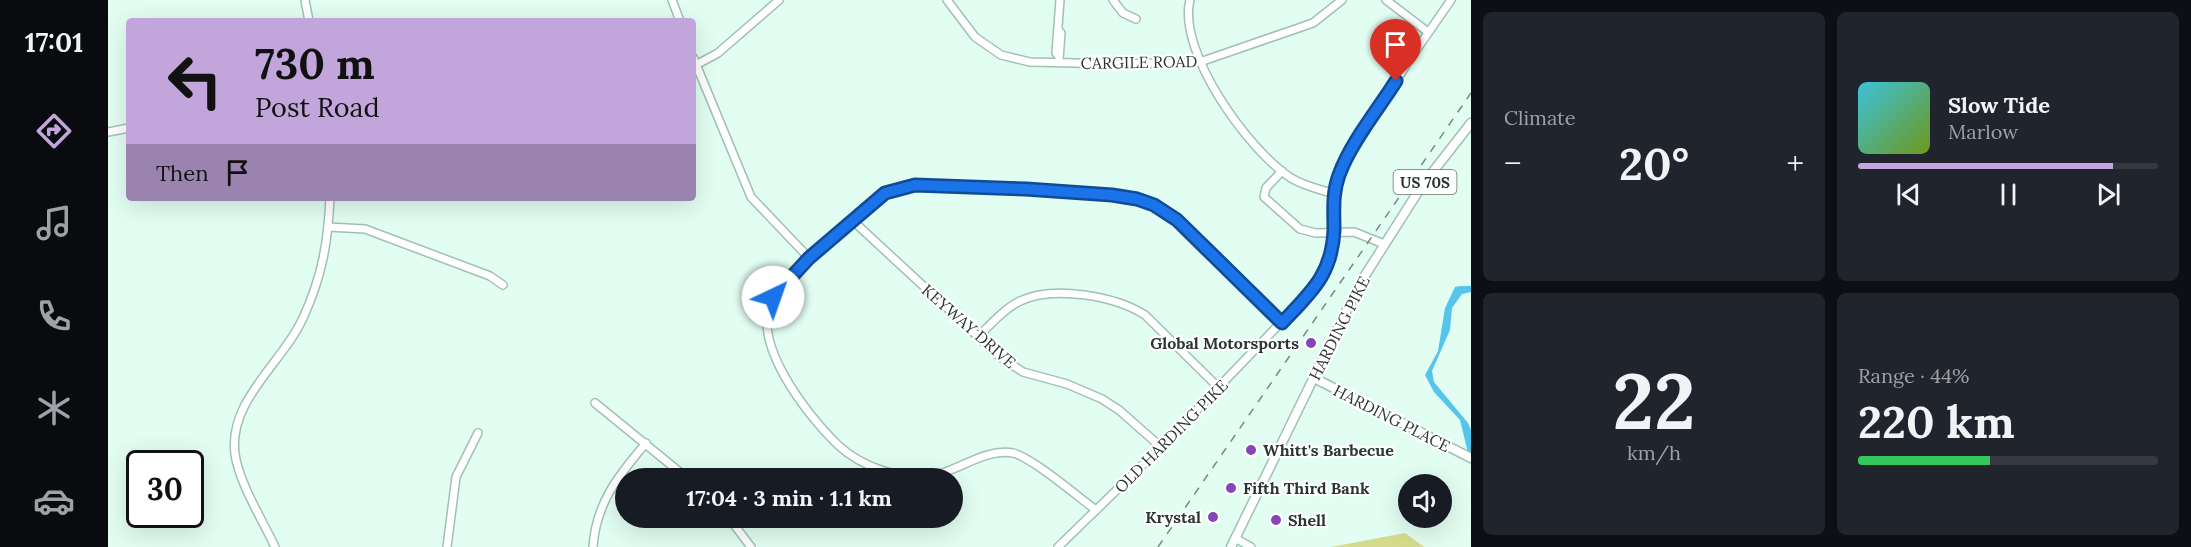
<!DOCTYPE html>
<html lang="en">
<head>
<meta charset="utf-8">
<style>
  body { margin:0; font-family:Lora,serif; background:#20242c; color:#f1f3f6; height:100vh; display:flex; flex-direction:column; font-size:22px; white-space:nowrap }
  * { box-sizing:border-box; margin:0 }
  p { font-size:20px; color:#9ea1a6 }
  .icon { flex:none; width:33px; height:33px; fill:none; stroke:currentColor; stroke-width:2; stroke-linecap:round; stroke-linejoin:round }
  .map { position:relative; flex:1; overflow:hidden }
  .panel { display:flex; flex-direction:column; gap:12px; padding:12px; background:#0d0f14; width:720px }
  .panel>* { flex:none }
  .banner { position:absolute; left:18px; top:18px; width:570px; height:183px; border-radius:6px; box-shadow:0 6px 24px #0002; background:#c1a5db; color:#111; overflow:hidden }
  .controls { position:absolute; left:1290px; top:474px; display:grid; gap:12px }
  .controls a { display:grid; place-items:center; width:54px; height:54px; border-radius:50%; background:#171b24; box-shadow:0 6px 24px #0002; font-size:30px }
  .speed { position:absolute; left:18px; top:450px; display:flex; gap:12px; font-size:30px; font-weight:700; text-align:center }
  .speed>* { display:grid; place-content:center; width:78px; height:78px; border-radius:50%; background:#171b24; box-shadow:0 6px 24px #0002; line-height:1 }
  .speed .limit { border:3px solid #111; border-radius:9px; background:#fff; color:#111 }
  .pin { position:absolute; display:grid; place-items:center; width:51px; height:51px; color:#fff; margin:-62px -26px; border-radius:50% 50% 50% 0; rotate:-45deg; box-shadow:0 0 6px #0007 }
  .pin .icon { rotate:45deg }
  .me { position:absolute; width:66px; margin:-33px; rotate:42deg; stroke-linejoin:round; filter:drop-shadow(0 0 4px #0008) }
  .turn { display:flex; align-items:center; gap:21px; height:126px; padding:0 30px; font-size:27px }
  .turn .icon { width:78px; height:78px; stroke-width:2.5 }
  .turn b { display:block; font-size:42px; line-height:51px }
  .then { display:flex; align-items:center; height:57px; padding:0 30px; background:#0003; gap:12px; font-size:22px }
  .big { font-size:45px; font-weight:800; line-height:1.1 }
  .panel .tile { flex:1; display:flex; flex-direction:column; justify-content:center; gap:9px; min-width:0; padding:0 21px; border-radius:9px; background:#20242c }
  .panel .dial { align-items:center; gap:0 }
  .dial b { font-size:78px; line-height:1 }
  .song { display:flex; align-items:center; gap:18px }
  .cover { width:72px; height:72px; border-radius:9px; background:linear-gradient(135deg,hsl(190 70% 55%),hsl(80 70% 35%)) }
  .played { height:6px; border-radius:3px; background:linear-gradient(90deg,#c1a5db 85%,#363941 85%) }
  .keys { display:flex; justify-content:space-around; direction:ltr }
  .heat { display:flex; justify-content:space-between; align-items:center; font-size:33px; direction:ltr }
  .charge { height:9px; border-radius:4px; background:linear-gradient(90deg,#34c759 44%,#363941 0) }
  .panel .tiles { flex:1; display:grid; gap:12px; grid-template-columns:repeat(2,1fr) }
  .trip { position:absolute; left:507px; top:468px; width:348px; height:60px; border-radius:30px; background:#171b24; box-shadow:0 6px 24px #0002; font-weight:800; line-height:60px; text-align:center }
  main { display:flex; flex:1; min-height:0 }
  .tabs { display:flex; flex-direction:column; width:108px; justify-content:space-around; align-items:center; background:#090b0e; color:#9ea1a6 }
  .tabs .icon { width:42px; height:42px }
  .tabs .active { color:#c1a5db }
  .tabs b { font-size:27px; color:#f1f3f6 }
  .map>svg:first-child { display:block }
</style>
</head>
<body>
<main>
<nav class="tabs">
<b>17:01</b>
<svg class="icon active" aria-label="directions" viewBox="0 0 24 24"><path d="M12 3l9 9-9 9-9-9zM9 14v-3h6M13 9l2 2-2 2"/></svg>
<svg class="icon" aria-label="music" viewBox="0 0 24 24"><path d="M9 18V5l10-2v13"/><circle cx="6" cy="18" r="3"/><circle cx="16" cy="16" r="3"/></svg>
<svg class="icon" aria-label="phone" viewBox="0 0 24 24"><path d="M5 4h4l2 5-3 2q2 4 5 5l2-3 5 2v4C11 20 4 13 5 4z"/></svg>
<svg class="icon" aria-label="climate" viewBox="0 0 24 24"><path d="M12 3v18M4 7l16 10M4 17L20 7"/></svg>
<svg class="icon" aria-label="car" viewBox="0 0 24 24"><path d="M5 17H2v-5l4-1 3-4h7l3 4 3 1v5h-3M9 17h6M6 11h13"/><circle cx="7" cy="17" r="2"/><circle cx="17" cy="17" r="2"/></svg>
</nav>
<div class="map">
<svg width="1363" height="547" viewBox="0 0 1363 547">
  <rect width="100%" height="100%" fill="#e2fdf2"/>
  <!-- green -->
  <path fill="#d4dc8c" d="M1297,533l19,14h-93z"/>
  <!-- water -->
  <path fill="#54c6ec" d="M1353,286h10v6l-9,2 -10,14 -2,22 -18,41 2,11 34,41 3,7v35l-11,-45 -26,-28 -9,-17 13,-24 7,-43 10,-21z"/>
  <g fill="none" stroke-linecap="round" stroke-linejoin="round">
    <!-- minor casing -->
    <g stroke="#a0c1b4" stroke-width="10">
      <g id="minor">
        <path d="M197,0l4,21"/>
        <path d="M564,0l8,21"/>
        <path d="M839,0l28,37 26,18 29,7 90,2 80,-2 113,-39 29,-23"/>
        <path d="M1005,0l10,13 13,6"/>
        <path d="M1082,0c-13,52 59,151 101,178 13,8 28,11 43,16"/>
        <path d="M1278,0l42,32"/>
        <path d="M951,31l2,2 -2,27"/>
        <path d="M951,56l-3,-3 4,-53"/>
        <path d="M585,57l58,140 58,61"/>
        <path d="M586,66l24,-13 61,-53"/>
        <path d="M0,132l21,-4"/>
        <path d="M1174,171l-16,17 -2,9 36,32 16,4 38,-1 30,12"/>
        <path d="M744,220l148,137 23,15 44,12 35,15 17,11 42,37"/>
        <path d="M220,227l37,2 125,47 13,9"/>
        <path d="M870,337c13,-13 26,-28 42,-36 34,-16 95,-5 125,14l74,73"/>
        <path d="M487,403l92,75"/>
        <path d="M988,510c-18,-13 -63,-52 -83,-57 -28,-5 -55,18 -81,23 -31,5 -72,-10 -94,-31 -30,-29 -90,-104 -65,-147 11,-21 41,-46 59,-61 20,-17 42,-43 68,-50 23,-6 51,-1 74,0 45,2 142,0 180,18 20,10 36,28 53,44 25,24 50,49 76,74"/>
        <path d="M621,518l22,29"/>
        <path d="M1127,538l16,9"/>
        <path d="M167,547c-12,-26 -36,-64 -40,-93 -7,-54 48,-91 68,-136 19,-41 25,-76 27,-120"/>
        <path d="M339,547l9,-70 22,-44"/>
        <path d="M485,547c3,-44 25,-71 53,-104"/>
        <path d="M950,547l103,-100 159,-165c19,-35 8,-72 19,-108l69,-112 43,-62"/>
      </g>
    </g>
    <!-- major casing -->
    <g stroke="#a0c1b4" stroke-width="11">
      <g id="major">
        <path d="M1206,378l157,80"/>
        <path d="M1123,547l128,-262 62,-98 50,-64"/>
      </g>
    </g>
    <!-- minor -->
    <use href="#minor" stroke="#fff" stroke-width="7"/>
    <!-- major -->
    <use href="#major" stroke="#fff" stroke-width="8"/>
    <!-- rail -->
    <path stroke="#768a82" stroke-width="1.5" stroke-dasharray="8 8" stroke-linecap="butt" d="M1050,547l313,-454"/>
  </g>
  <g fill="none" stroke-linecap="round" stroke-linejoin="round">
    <!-- route casing -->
    <g stroke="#114b97" stroke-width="15">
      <path id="route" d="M665,297l36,-39 76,-65 30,-8 111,4 86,6 25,4 17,6 23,15 105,103c29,-31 50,-48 52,-93 0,-19 -2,-36 5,-55 12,-33 38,-64 57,-94"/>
    </g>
    <!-- route -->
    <use href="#route" stroke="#1a73e8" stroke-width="10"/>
  </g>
  <!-- markers -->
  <g fill="#8745ba" stroke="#fff" stroke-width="2">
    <circle cx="1203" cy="343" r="6"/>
    <circle cx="1143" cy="450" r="6"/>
    <circle cx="1123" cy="488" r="6"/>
    <circle cx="1105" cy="517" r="6"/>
    <circle cx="1168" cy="520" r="6"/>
  </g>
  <g text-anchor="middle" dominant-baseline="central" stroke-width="4.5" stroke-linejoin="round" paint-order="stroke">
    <!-- shield labels -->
    <rect fill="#fff" stroke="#69736f" stroke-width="1.5" x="1285.5" y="170" width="63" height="24" rx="4.5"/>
    <g font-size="15" font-weight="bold" fill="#293731">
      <text x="1317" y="182">US 70S</text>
    </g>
    <!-- street labels -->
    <g font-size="16" fill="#293731" stroke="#fff">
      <text transform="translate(1031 62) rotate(-1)">CARGILE ROAD</text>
      <text transform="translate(861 326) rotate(41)">KEYWAY DRIVE</text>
      <text transform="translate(1231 328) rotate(-63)">HARDING PIKE</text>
      <text transform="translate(1284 418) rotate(27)">HARDING PLACE</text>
      <text transform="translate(1063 436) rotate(-45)">OLD HARDING PIKE</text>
    </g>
    <!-- poi labels -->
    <g font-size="16" font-weight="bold" fill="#293731" stroke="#fff" text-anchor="start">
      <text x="1191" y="343" text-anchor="end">Global Motorsports</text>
      <text x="1155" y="450">Whitt's Barbecue</text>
      <text x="1135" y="488">Fifth Third Bank</text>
      <text x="1093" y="517" text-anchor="end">Krystal</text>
      <text x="1180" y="520">Shell</text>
    </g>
  </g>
</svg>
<div class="controls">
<a><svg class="icon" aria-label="sound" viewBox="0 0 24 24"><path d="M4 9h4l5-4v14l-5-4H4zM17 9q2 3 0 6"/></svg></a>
</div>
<div class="speed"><div class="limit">30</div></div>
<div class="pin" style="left:1288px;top:81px;background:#d93025"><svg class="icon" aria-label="arrive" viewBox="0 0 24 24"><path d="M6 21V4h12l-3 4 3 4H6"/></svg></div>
<svg class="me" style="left:665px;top:297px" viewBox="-20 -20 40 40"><circle r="19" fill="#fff"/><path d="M0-13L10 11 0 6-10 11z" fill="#1a73e8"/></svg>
<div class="trip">17:04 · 3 min · 1.1 km</div>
<div class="banner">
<div class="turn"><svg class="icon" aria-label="left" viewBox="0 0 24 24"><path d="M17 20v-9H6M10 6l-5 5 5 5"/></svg><div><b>730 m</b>Post Road</div></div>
<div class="then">Then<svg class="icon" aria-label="arrive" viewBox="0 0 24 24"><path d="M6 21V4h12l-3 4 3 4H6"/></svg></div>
</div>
</div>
<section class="panel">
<div class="tiles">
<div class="tile"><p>Climate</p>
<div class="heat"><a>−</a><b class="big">20°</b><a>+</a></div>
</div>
<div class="tile">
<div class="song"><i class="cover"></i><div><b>Slow Tide</b><p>Marlow</p></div></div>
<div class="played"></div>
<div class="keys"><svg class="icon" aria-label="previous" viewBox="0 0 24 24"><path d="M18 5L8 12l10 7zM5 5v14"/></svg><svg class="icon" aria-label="pause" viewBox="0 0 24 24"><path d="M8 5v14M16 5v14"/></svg><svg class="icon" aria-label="next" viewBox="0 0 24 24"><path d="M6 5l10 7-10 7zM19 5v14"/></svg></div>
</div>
<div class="tile dial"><b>22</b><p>km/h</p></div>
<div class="tile"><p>Range · 44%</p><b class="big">220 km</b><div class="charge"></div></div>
</div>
</section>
</main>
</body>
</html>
